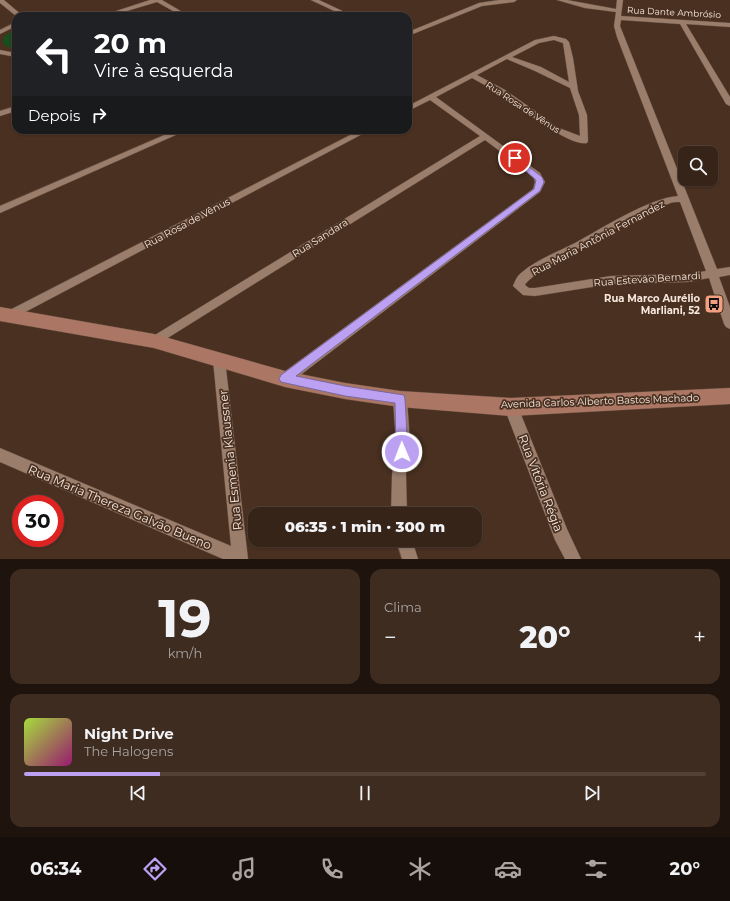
<!DOCTYPE html>
<html lang="pt">
<head>
<meta charset="utf-8">
<style>
  body { margin:0; font-family:Montserrat,sans-serif; background:#3e2c21; color:#f1f3f6; height:100vh; display:flex; flex-direction:column; font-size:15px; white-space:nowrap }
  * { box-sizing:border-box; margin:0 }
  p { font-size:13px; color:#aaa4a2 }
  .icon { flex:none; width:22px; height:22px; fill:none; stroke:currentColor; stroke-width:2; stroke-linecap:round; stroke-linejoin:round }
  .map { position:relative; height:559px; overflow:hidden }
  .sheet { display:flex; flex-direction:column; gap:10px; padding:10px; background:#1e140d; flex:1 }
  .sheet>* { flex:none }
  .top-card { position:absolute; left:12px; top:12px; width:400px; height:122px; border-radius:12px; box-shadow:0 1px 3px #0004,0 0 0 1px #514137; background:#202124; color:#fff; overflow:hidden }
  .buttons { position:absolute; left:678px; top:146px; display:grid; gap:8px }
  .buttons a { display:grid; place-items:center; width:40px; height:40px; border-radius:8px; background:#372418; box-shadow:0 1px 3px #0004,0 0 0 1px #514137; font-size:20px }
  .speed { position:absolute; left:12px; top:495px; display:flex; gap:8px; font-size:20px; font-weight:700; text-align:center }
  .speed>* { display:grid; place-content:center; width:52px; height:52px; border-radius:50%; background:#372418; box-shadow:0 1px 3px #0004,0 0 0 1px #514137; line-height:1 }
  .speed .limit { border:6px solid #d22; background:#fff; color:#111 }
  .pin { position:absolute; display:grid; place-items:center; width:34px; height:34px; color:#fff; margin:-17px; border:2px solid #fff; border-radius:50%; box-shadow:0 1px 4px #0007 }
  .me { position:absolute; width:44px; margin:-22px; rotate:359deg; stroke-linejoin:round; filter:drop-shadow(0 0 3px #0008) }
  .turn { display:flex; align-items:center; gap:14px; height:84px; padding:0 16px; font-size:18px }
  .turn .icon { width:52px; height:52px; stroke-width:2.5 }
  .turn b { display:block; font-size:28px; line-height:34px }
  .then { display:flex; align-items:center; height:38px; padding:0 16px; background:#0003; gap:8px; font-size:15px }
  .big { font-size:30px; font-weight:800; line-height:1.1 }
  .sheet .tile { flex:1; display:flex; flex-direction:column; justify-content:center; gap:6px; min-width:0; padding:0 14px; border-radius:12px; background:#3e2c21 }
  .sheet .dial { align-items:center; gap:0 }
  .dial b { font-size:52px; line-height:1 }
  .song { display:flex; align-items:center; gap:12px }
  .cover { width:48px; height:48px; border-radius:6px; background:linear-gradient(135deg,hsl(80 70% 55%),hsl(320 70% 35%)) }
  .played { height:4px; border-radius:2px; background:linear-gradient(90deg,#bca0f2 20%,#514137 20%) }
  .keys { display:flex; justify-content:space-around; direction:ltr }
  .heat { display:flex; justify-content:space-between; align-items:center; font-size:22px; direction:ltr }
  .sheet .tiles { flex:1; display:grid; gap:10px; grid-template-columns:1fr 1fr }
  .tile:last-child { grid-column:span 2 }
  .trip { position:absolute; left:248px; top:507px; width:234px; height:40px; border-radius:12px; background:#372418; box-shadow:0 1px 3px #0004,0 0 0 1px #514137; font-weight:800; line-height:40px; text-align:center }
  .dock { display:flex; height:64px; justify-content:space-around; align-items:center; background:#160e0a; color:#aaa4a2 }
  .dock .icon { width:28px; height:28px }
  .dock .selected { color:#bca0f2 }
  .dock b { font-size:18px; color:#f1f3f6 }
  .map>svg:first-child { display:block }
</style>
</head>
<body>
<div class="map">
<svg width="730" height="559" viewBox="0 0 730 559">
  <rect width="100%" height="100%" fill="#493020"/>
  <!-- green -->
  <path fill="#174e1e" d="M16,28v22l-10,-4 -4,-5 4,-6z"/>
  <g fill="none" stroke-linecap="round" stroke-linejoin="round">
    <!-- street casing -->
    <g stroke="#624d3f" stroke-width="1">
      <g id="street">
        <path d="M0,0h4l19,16h-7l-16,-13z"/>
        <path d="M150,0h12l27,16h-7l-25,-14 -47,14h-9z"/>
        <path d="M311,0h8l34,16h-8z"/>
        <path d="M499,0h18l-3,2 -32,4 -74,30v-4l71,-29z"/>
        <path d="M557,0h10l49,9 1,-9h6l-2,16 109,7v4l-44,-3 44,73v9l-4,-2 -46,-80 -59,-4 -1,6 97,243 13,-2v8l-11,2 11,30v22l-4,-2 -2,-3 -15,-46 -21,4 -77,2 -76,12 -12,-1 -10,-9c2,-5 4,-10 8,-13 15,-13 36,-21 54,-30 26,-14 74,-45 103,-47l-61,-159 -3,-11 2,-14 -31,-4zM680,202l26,69 -18,3 -77,2 -76,12h-6l-4,-3c8,-16 121,-73 143,-81 4,-2 8,-2 12,-2z"/>
        <path d="M16,22v4l-16,8v-4z"/>
        <path d="M554,36l12,3 3,3 4,16 5,33 9,24 1,26 -1,2c-19,4 -71,-39 -88,-50 -9,-5 -18,-10 -27,-15l-36,19 104,76 5,9 -5,10 -250,191 -5,1 -5,-1 -1,-4 1,-4 253,-186 2,-7 -2,-6 -48,-36 -327,204 -4,2 -4,-2 -2,-3 2,-3 330,-202 -50,-36 -22,11v-5l127,-66zM554,40l9,3 6,39 -28,-15 -29,-10 27,-14zM507,59l28,12 35,17 9,27 1,21 -21,-8 -54,-38 -28,-15z"/>
        <path d="M0,50l16,3v4l-16,-3z"/>
        <path d="M16,106v5l-16,5v-5z"/>
        <path d="M176,130h11l-187,83v-7z"/>
        <path d="M360,130h10l-358,189 -4,2 -4,-2 -2,-3 2,-3z"/>
        <path d="M219,355l4,1 2,4 23,199h-25l-223,-97v-14l231,98 -18,-186 2,-4z"/>
        <path d="M400,393l5,2 2,4 3,43 -4,33 1,39h-16l1,-39 4,-33 -3,-43 2,-4z"/>
        <path d="M511,401l5,2 2,4 49,122 14,30h-16l-10,-19 -51,-133 2,-4z"/>
        <path d="M396,540h16l6,19h-16z"/>
      </g>
    </g>
    <!-- secondary casing -->
    <g stroke="#624d3f" stroke-width="1">
      <path id="secondary" d="M0,307l154,27 131,37 60,12 55,8 111,7 219,-10v16l-219,12 -111,-9 -55,-8 -60,-12 -131,-39 -154,-27z"/>
    </g>
    <!-- street -->
    <use href="#street" fill="#9a7d6b" fill-rule="evenodd"/>
    <!-- secondary -->
    <use href="#secondary" fill="#ab7764" fill-rule="evenodd"/>
  </g>
  <!-- route -->
  <path fill="#bca0f2" stroke="#7a689d" d="M515,156l27,21 2,5 -4,9 -244,185 49,10 59,9 1,4 3,53 -2,3 -4,2 -4,-2 -2,-3 -1,-49 -50,-7 -64,-14 -2,-3 2,-4 253,-186 2,-9 -23,-20 -1,-2z"/>
  <!-- icons -->
  <defs>
    <g id="bus-square" transform="scale(1)"><rect x="-9" y="-9" width="18" height="18" rx="4" fill="#f3a082" stroke="#493020"/><path d="M-5-6H5V4H4V6H2V4H-2V6H-4V4H-5ZM-3.5-4V0h7V-4ZM-3.5 1.2v1.5H-2V1.2ZM2 1.2v1.5H3.5V1.2Z" fill="#111"/></g>
  </defs>
  <g fill-rule="evenodd">
    <use href="#bus-square" x="714" y="304"/>
  </g>
  <g text-anchor="middle" dominant-baseline="central" stroke-width="3.5" stroke-linejoin="round" paint-order="stroke">
    <!-- far-street labels -->
    <g font-size="9" fill="#f7e7dd" stroke="#493020">
      <text transform="translate(674 12) rotate(3)">Rua Dante Ambrósio</text>
      <text transform="translate(523 107) rotate(33)">Rua Rosa de Vênus</text>
    </g>
    <!-- street labels -->
    <g font-size="10" fill="#f7e7dd" stroke="#493020">
      <text transform="translate(187 223) rotate(-28)">Rua Rosa de Vênus</text>
      <text transform="translate(320 238) rotate(-32)">Rua Sandara</text>
      <text transform="translate(598 238) rotate(-28)">Rua Maria Antônia Fernandez</text>
      <text transform="translate(647 279) rotate(-4)">Rua Estevão Bernardi</text>
      <text transform="translate(600 401) rotate(-2)">Avenida Carlos Alberto Bastos Machado</text>
    </g>
    <!-- poi labels -->
    <g font-size="10" font-weight="bold" fill="#f7e7dd" stroke="#493020" text-anchor="end">
      <text x="700" y="298">Rua Marco Aurélio<tspan x="700" dy="12">Marliani, 52</tspan></text>
    </g>
    <!-- near-street labels -->
    <g font-size="12" fill="#f7e7dd" stroke="#493020">
      <text transform="translate(230 460) rotate(-96)">Rua Esmenia Klaussner</text>
      <text transform="translate(541 483) rotate(69)">Rua Vitória Régia</text>
      <text transform="translate(120 507) rotate(23)">Rua Maria Thereza Galvão Bueno</text>
    </g>
  </g>
</svg>
<div class="buttons">
<a><svg class="icon" aria-label="search" viewBox="0 0 24 24"><circle cx="10" cy="10" r="6"/><path d="M15 15l6 6"/></svg></a>
</div>
<div class="speed"><div class="limit">30</div></div>
<div class="pin" style="left:515px;top:158px;background:#d93025"><svg class="icon" aria-label="arrive" viewBox="0 0 24 24"><path d="M6 21V4h12l-3 4 3 4H6"/></svg></div>
<svg class="me" style="left:402px;top:452px" viewBox="-20 -20 40 40"><circle r="17" fill="#bca0f2" stroke="#fff" stroke-width="3"/><path d="M0-11L8 9 0 5-8 9z" fill="#fff"/></svg>
<div class="trip">06:35 · 1 min · 300 m</div>
<div class="top-card">
<div class="turn"><svg class="icon" aria-label="left" viewBox="0 0 24 24"><path d="M17 20v-9H6M10 6l-5 5 5 5"/></svg><div><b>20 m</b>Vire à esquerda</div></div>
<div class="then">Depois<svg class="icon" aria-label="right" viewBox="0 0 24 24"><path d="M7 20v-9h11M14 6l5 5-5 5"/></svg></div>
</div>
</div>
<section class="sheet">
<div class="tiles">
<div class="tile dial"><b>19</b><p>km/h</p></div>
<div class="tile"><p>Clima</p>
<div class="heat"><a>−</a><b class="big">20°</b><a>+</a></div>
</div>
<div class="tile">
<div class="song"><i class="cover"></i><div><b>Night Drive</b><p>The Halogens</p></div></div>
<div class="played"></div>
<div class="keys"><svg class="icon" aria-label="previous" viewBox="0 0 24 24"><path d="M18 5L8 12l10 7zM5 5v14"/></svg><svg class="icon" aria-label="pause" viewBox="0 0 24 24"><path d="M8 5v14M16 5v14"/></svg><svg class="icon" aria-label="next" viewBox="0 0 24 24"><path d="M6 5l10 7-10 7zM19 5v14"/></svg></div>
</div>
</div>
</section>
<nav class="dock">
<b>06:34</b>
<svg class="icon selected" aria-label="directions" viewBox="0 0 24 24"><path d="M12 3l9 9-9 9-9-9zM9 14v-3h6M13 9l2 2-2 2"/></svg>
<svg class="icon" aria-label="music" viewBox="0 0 24 24"><path d="M9 18V5l10-2v13"/><circle cx="6" cy="18" r="3"/><circle cx="16" cy="16" r="3"/></svg>
<svg class="icon" aria-label="phone" viewBox="0 0 24 24"><path d="M5 4h4l2 5-3 2q2 4 5 5l2-3 5 2v4C11 20 4 13 5 4z"/></svg>
<svg class="icon" aria-label="climate" viewBox="0 0 24 24"><path d="M12 3v18M4 7l16 10M4 17L20 7"/></svg>
<svg class="icon" aria-label="car" viewBox="0 0 24 24"><path d="M5 17H2v-5l4-1 3-4h7l3 4 3 1v5h-3M9 17h6M6 11h13"/><circle cx="7" cy="17" r="2"/><circle cx="17" cy="17" r="2"/></svg>
<svg class="icon" aria-label="filters" viewBox="0 0 24 24"><path d="M4 7h16M4 17h16"/><circle cx="9" cy="7" r="2"/><circle cx="15" cy="17" r="2"/></svg>
<b>20°</b>
</nav>
</body>
</html>
